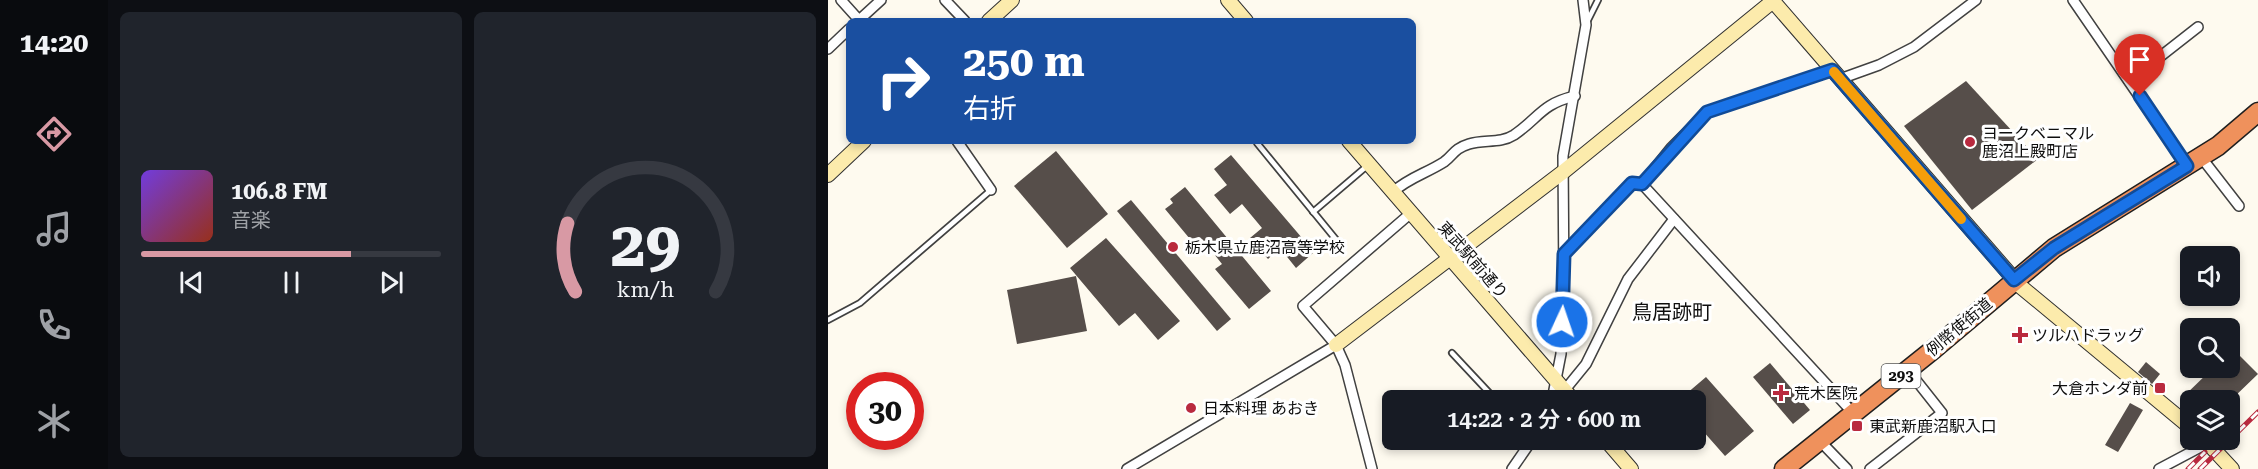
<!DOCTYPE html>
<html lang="ja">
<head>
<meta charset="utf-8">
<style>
  body { margin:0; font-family:"Roboto Serif","Noto Sans JP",serif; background:#20242c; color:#f1f3f6; height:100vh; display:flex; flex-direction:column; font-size:22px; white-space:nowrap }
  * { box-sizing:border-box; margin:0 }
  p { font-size:20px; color:#9ea1a6 }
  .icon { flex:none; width:33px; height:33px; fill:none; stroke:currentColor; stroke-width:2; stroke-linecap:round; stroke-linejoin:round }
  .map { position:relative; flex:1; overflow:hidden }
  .sheet { display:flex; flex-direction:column; gap:12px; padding:12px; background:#0d0f14; width:720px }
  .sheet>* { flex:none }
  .hud { position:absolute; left:18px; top:18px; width:570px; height:126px; border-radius:9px; box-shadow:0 3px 9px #0003; background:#1a4fa0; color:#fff; overflow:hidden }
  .buttons { position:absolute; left:1352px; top:246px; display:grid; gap:12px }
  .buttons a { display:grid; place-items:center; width:60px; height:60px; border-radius:9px; background:#171b24; box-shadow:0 3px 9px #0003; font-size:30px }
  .speed { position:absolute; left:18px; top:372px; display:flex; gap:12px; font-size:30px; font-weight:700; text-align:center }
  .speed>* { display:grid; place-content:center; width:78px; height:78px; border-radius:50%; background:#171b24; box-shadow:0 3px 9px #0003; line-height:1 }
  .speed .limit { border:9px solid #d22; background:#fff; color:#111 }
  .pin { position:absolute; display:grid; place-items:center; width:51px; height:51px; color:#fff; margin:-62px -26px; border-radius:50% 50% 50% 0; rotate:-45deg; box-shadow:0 0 6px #0007 }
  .pin .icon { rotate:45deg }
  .me { position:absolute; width:66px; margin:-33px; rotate:3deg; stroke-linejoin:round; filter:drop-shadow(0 0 4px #0008) }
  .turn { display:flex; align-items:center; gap:21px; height:126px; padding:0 18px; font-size:27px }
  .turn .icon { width:78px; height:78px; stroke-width:2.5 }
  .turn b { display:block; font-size:42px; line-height:51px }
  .sheet .tile { flex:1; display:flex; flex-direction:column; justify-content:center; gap:9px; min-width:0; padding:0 21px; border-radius:9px; background:#20242c }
  .sheet .dial { align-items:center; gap:0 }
  .dial svg { height:156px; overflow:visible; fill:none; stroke:#363941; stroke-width:7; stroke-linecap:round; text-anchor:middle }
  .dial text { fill:#f1f3f6; stroke:none }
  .song { display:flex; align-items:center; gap:18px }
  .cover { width:72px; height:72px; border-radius:9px; background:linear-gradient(135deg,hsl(260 70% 55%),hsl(10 70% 35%)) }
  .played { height:6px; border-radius:3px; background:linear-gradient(90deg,#d899a4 70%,#363941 70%) }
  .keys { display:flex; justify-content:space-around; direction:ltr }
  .sheet .tiles { flex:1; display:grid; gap:12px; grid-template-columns:repeat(2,1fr) }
  .trip { position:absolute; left:554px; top:390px; width:324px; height:60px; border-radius:9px; background:#171b24; box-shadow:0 3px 9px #0003; font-weight:600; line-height:60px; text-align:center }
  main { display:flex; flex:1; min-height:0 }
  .tabs { display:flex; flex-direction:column; width:108px; justify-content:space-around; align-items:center; background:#090b0e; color:#9ea1a6 }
  .tabs .icon { width:42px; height:42px }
  .tabs .active { color:#d899a4 }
  .tabs b { font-size:27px; color:#f1f3f6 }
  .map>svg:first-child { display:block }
</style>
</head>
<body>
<main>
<nav class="tabs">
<b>14:20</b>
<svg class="icon active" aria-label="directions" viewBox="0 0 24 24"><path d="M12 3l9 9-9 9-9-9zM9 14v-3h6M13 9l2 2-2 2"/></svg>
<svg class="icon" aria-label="music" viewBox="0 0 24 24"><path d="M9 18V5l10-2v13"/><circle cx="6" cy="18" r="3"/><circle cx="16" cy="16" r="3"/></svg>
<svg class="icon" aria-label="phone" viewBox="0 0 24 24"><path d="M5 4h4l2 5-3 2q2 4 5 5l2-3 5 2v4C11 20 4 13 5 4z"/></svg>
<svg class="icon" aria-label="climate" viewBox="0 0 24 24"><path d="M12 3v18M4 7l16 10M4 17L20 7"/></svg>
</nav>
<section class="sheet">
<div class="tiles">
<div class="tile">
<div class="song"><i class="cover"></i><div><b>106.8 FM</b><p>音楽</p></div></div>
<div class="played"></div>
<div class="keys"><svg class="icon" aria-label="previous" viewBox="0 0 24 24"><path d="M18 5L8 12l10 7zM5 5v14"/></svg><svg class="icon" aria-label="pause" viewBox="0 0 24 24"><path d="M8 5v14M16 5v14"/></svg><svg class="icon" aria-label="next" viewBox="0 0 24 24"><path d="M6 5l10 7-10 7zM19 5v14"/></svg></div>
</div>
<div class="tile dial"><svg viewBox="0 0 100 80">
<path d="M14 69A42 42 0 1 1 86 69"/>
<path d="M14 69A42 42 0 0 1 10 34" stroke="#d899a4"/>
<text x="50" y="56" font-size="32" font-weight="700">29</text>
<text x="50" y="72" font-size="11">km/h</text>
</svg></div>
</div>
</section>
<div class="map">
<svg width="1430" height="469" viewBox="0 0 1430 469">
  <rect width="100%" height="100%" fill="#fefaef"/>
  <!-- building -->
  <g fill="#564e4a">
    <path d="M1138,81l72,78 -66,51 -68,-84z"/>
    <path d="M228,151l52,63 -41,34 -53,-62z"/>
    <path d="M403,155l83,97 -18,16 -16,-20 -12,11 -18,-21 12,-10 -20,-24 -12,10 -16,-19 13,-10 -13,-16z"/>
    <path d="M357,187l86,104 -22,18 -34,-40 7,-5 -20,-25 -7,6 -30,-36 8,-6 -3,-4z"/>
    <path d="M303,200l100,119 -14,12 -100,-120z"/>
    <path d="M278,238l74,83 -22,19 -23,-27 -16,13 -49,-58z"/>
    <path d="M248,276l11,55 -70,13 -10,-54z"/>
    <path d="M1401,345l29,29 -27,26h-51l33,-32h16z"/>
    <path d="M1318,362l14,12 -8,10 -14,-12z"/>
    <path d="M942,363l40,47 -17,14 -40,-47z"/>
    <path d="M878,377l48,54 -29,25 -30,-34v-22h-16z"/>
    <path d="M1302,403l13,7 -25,42 -13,-7z"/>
  </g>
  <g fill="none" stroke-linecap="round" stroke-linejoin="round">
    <!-- lane casing -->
    <g stroke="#414141" stroke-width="8">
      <g id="lane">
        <path d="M759,22l11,-22"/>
        <path d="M879,112l122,-42"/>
        <path d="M429,143l81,99"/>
        <path d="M485,212l54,-46"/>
        <path d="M0,320l32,-17 131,-113"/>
        <path d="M624,353l44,47"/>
      </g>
    </g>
    <!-- street casing -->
    <g stroke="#414141" stroke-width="12">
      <g id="street">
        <path d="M13,0l18,20"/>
        <path d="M117,0l20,21"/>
        <path d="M1245,0l114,166"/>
        <path d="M30,21l23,-21"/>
        <path d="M0,49l21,-20"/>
        <path d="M1012,79l39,-14 35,-18 62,-47"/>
        <path d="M1301,81l69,-54"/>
        <path d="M129,141l34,49"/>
        <path d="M1373,157l38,49"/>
        <path d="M814,184l212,230"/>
        <path d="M565,192c15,-14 34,-19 51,-30 10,-7 9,-13 25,-18 15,-5 31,0 45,-9 25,-17 27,-31 61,-39"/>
        <path d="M736,254l68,-71 10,1 29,-36 36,-36"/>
        <path d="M736,391l22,-27 42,-85 46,-60"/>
        <path d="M724,400l9,-46 3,-62 -1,-136 23,-131 -3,-25"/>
        <path d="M992,441l27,28"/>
        <path d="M299,469l209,-124"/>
        <path d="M544,469l-27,-104 -9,-20 -33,-39 108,-93"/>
        <path d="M684,469l20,-29"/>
        <path d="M1042,469l72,-56 -34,-43"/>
        <path d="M1331,469l49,-26"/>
      </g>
    </g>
    <!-- secondary casing -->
    <g stroke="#303030" stroke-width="16">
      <g id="secondary">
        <path d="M400,0l18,21"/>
        <path d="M944,0l248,286 170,141"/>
        <path d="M161,21l23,-21"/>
        <path d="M521,141l224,259"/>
        <path d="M0,175l36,-34"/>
        <path d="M508,345l227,-173 210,-171"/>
        <path d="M778,440l25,29"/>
        <path d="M1377,440l27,29"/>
      </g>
    </g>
    <!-- highway casing -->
    <g stroke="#1f1f1f" stroke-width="21">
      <path id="highway" d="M956,469l150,-120 120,-101 164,-102 40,-34"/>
    </g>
    <!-- lane -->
    <use href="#lane" stroke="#fff" stroke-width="4.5"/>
    <!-- street -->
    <use href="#street" stroke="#fff" stroke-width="9"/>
    <!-- secondary -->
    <use href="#secondary" stroke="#fcebac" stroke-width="14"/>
    <!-- highway -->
    <use href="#highway" stroke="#ef915c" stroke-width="18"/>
    <!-- rail casing -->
    <g stroke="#b92a3f" stroke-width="5">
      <g id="rail">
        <path d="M1360,469l17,-17"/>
        <path d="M1372,469l58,-57"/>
      </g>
    </g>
    <!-- rail -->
    <use href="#rail" stroke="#fff" stroke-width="3" stroke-dasharray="9" stroke-linecap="butt"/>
  </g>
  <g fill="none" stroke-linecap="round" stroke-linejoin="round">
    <!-- route casing -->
    <g stroke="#114b97" stroke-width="15">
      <path id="route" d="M734,322l2,-68 68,-71 10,1 65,-72 125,-42 182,210 40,-32 133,-82 -47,-70"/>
    </g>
    <!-- route -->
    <use href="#route" stroke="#1a73e8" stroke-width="10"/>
    <!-- slow -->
    <path stroke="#f59e0b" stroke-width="10" d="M1006,72l127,147"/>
  </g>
  <!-- markers -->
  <g fill="#b92a3f" stroke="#fff" stroke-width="2">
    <circle cx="1142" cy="142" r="6"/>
    <circle cx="345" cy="247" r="6"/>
    <path d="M1189 326h6v6h6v6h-6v6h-6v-6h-6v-6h6z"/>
    <rect x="1326" y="382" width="12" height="12" rx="3"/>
    <path d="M950 384h6v6h6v6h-6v6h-6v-6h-6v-6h6z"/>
    <circle cx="363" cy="408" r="6"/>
    <rect x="1023" y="420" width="12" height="12" rx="3"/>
  </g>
  <g text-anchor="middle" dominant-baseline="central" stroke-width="6" stroke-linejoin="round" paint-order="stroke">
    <!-- shield labels -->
    <rect fill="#fff" stroke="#565656" stroke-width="1.5" x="1053.5" y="364" width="39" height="24" rx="4.5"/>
    <g font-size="15" font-weight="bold" fill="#0e0e0e">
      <text x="1073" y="376">293</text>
    </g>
    <!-- poi labels -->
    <g font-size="16" fill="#0e0e0e" stroke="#fff" text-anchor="start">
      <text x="1154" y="133">ヨークベニマル<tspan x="1154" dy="18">鹿沼上殿町店</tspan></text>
      <text x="357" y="247">栃木県立鹿沼高等学校</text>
      <text x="1204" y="335">ツルハドラッグ</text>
      <text x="1320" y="388" text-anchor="end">大倉ホンダ前</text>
      <text x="966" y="393">荒木医院</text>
      <text x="375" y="408">日本料理 あおき</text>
      <text x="1041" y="426">東武新鹿沼駅入口</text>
    </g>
    <!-- street labels -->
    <g font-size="16" fill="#0e0e0e" stroke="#fff">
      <text transform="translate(645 260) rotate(49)">東武駅前通り</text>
      <text transform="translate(1131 327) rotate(-40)">例幣使街道</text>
    </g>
    <!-- quarter labels -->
    <g font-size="20" fill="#0e0e0e" stroke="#fff">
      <text x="844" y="312">鳥居跡町</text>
    </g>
  </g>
</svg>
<div class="buttons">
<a><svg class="icon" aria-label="sound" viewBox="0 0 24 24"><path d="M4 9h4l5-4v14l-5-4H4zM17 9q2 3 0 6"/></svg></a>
<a><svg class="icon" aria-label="search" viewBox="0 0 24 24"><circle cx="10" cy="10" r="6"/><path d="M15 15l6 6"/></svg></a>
<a><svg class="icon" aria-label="layers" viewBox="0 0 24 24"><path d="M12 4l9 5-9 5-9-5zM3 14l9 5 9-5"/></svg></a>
</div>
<div class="speed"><div class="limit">30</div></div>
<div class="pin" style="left:1312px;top:96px;background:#d93025"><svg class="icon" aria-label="arrive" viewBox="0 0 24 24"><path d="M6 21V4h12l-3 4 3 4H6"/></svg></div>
<svg class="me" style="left:734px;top:322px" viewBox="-20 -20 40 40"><circle r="17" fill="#1a73e8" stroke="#fff" stroke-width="3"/><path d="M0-11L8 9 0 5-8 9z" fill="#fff"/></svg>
<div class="trip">14:22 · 2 分 · 600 m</div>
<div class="hud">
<div class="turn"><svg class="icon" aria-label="right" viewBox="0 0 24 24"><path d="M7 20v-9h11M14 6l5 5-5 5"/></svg><div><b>250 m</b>右折</div></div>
</div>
</div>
</main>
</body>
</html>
